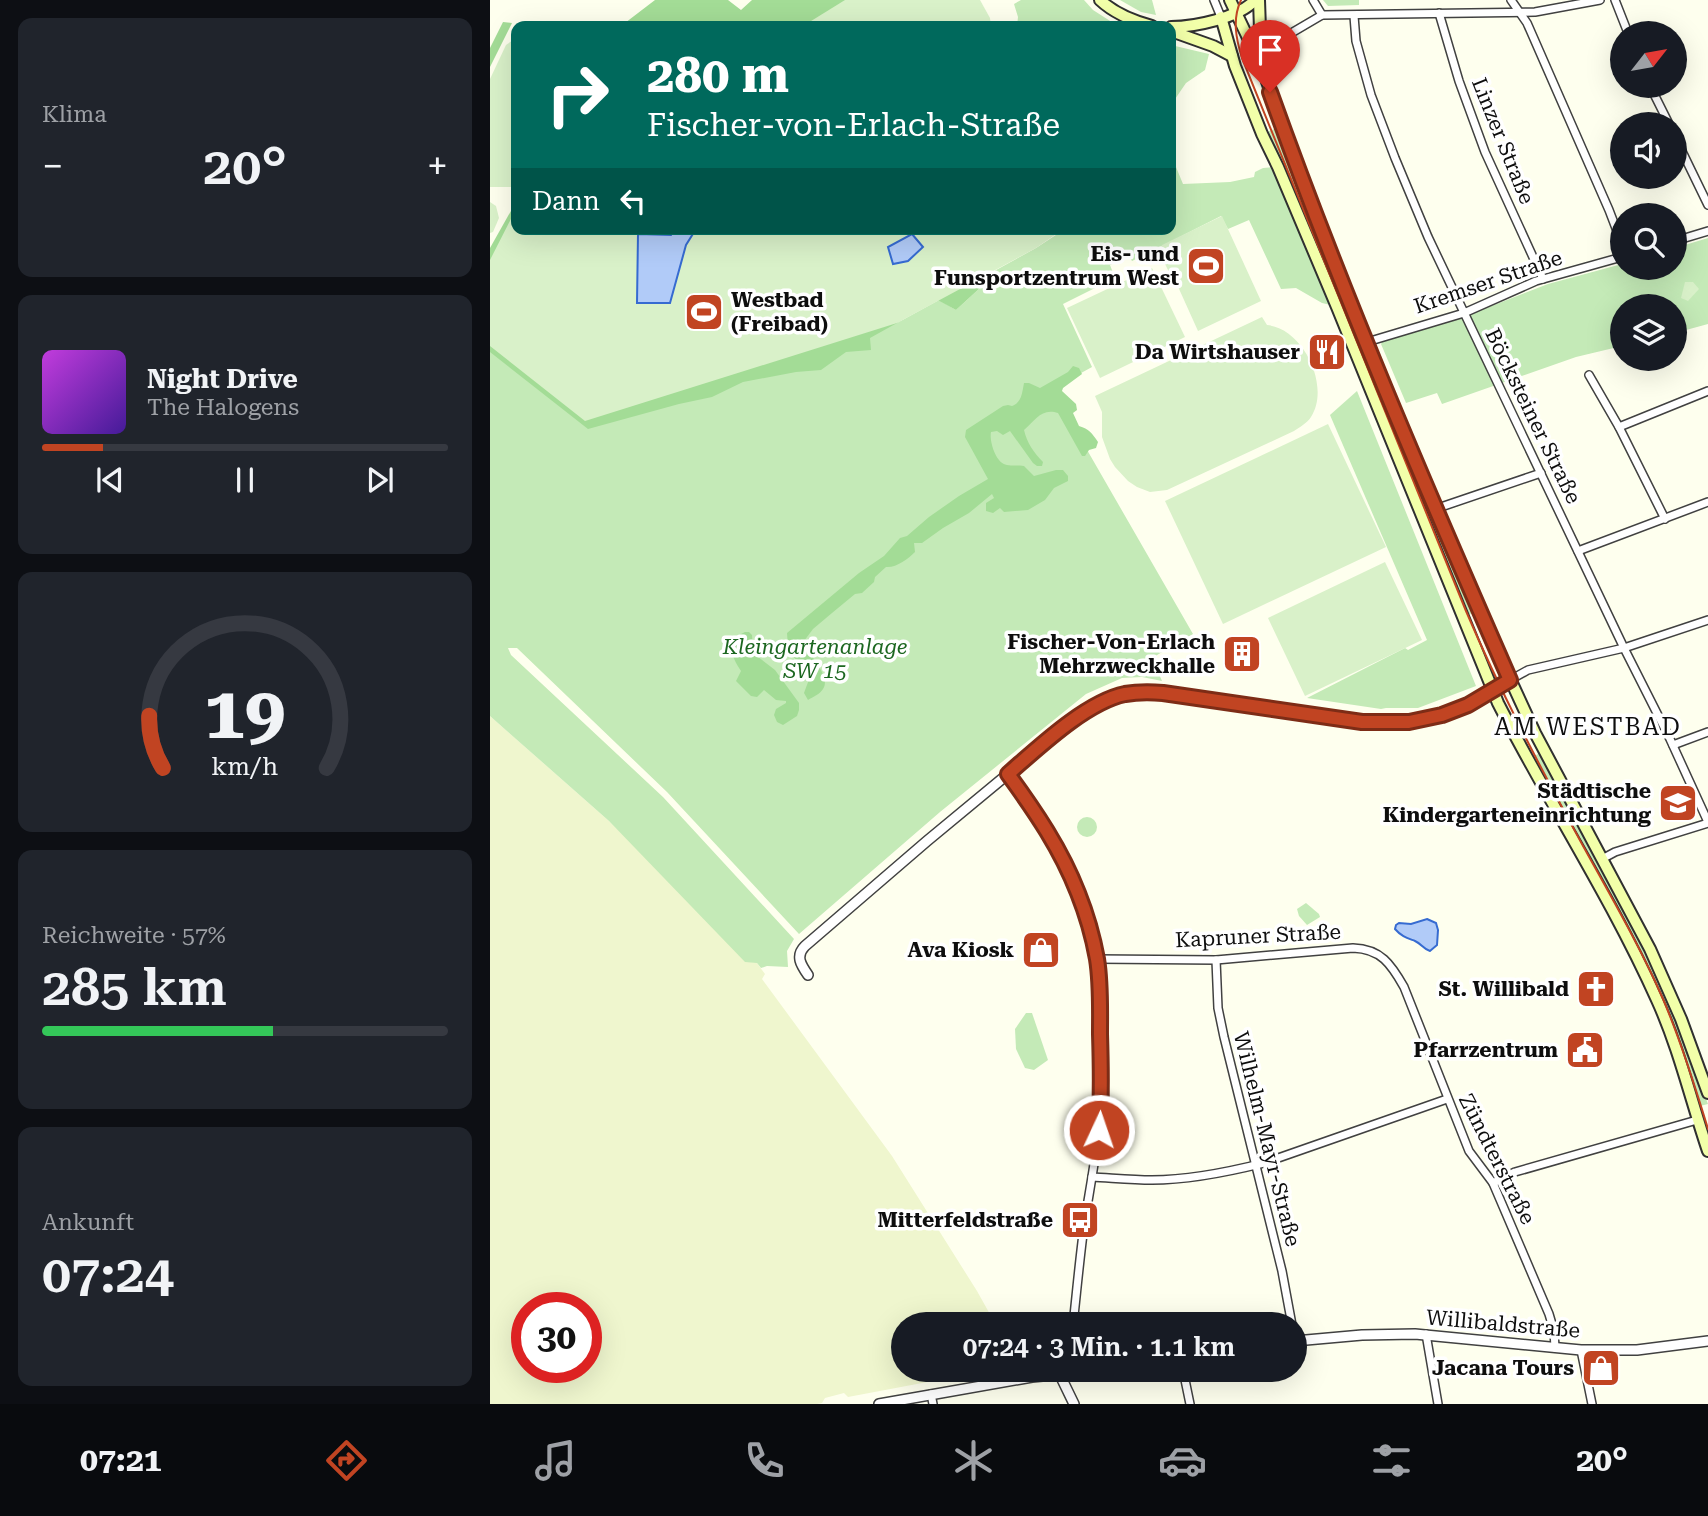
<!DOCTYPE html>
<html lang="de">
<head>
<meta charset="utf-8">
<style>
  body { margin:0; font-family:"Roboto Serif",serif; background:#20242c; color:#f1f3f6; height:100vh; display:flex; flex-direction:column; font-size:26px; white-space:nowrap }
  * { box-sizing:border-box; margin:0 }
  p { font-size:23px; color:#9ea1a6 }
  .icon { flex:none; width:38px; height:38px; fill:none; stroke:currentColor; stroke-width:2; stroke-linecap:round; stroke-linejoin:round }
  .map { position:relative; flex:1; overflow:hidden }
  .details { display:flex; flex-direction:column; gap:18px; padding:18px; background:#0d0f14; width:490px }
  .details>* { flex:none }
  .guide { position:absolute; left:21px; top:21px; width:665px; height:214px; border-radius:14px; box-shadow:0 7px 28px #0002; background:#00695c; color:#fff; overflow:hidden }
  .needle { width:46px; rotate:59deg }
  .controls { position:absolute; left:1120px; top:21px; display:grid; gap:14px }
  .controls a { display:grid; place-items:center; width:77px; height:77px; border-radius:50%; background:#171b24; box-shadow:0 7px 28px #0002; font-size:35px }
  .speed { position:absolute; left:21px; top:1292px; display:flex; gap:14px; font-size:35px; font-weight:700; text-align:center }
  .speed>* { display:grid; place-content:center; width:91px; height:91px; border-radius:50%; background:#171b24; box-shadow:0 7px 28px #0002; line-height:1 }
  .speed .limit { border:10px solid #d22; background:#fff; color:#111 }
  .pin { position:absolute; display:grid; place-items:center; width:60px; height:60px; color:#fff; margin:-72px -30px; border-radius:50% 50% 50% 0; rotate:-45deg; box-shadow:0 0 7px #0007 }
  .pin .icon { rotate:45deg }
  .me { position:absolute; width:77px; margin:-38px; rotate:3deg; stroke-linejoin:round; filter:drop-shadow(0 0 5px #0008) }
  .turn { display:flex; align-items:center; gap:24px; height:147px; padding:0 21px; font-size:32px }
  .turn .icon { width:91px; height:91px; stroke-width:2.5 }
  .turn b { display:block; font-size:49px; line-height:60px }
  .then { display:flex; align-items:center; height:66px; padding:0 21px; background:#0003; gap:14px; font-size:26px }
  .big { font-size:52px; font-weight:600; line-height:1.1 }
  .details .tile { flex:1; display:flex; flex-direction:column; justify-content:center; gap:10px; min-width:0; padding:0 24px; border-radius:14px; background:#20242c }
  .details .dial { align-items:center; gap:0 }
  .dial svg { height:182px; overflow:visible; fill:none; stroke:#363941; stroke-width:7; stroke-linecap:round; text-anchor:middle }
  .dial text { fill:#f1f3f6; stroke:none }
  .song { display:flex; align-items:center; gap:21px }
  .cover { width:84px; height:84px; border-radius:10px; background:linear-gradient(135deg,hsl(290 70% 55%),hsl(260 70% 35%)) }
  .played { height:7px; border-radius:4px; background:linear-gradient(90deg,#c14422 15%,#363941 15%) }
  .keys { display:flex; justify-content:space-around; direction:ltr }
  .heat { display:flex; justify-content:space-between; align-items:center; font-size:38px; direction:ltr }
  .charge { height:10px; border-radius:5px; background:linear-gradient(90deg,#34c759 57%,#363941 0) }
  .trip { position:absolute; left:401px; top:1312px; width:416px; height:70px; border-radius:35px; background:#171b24; box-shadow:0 7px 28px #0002; font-weight:600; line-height:70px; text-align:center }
  .tab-bar { display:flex; height:112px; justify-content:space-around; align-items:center; background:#090b0e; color:#9ea1a6 }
  .tab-bar .icon { width:49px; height:49px }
  .tab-bar .active { color:#c14422 }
  .tab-bar b { font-size:32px; color:#f1f3f6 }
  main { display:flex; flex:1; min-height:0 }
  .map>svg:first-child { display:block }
</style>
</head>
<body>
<main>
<section class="details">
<div class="tile"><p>Klima</p>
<div class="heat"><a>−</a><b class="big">20°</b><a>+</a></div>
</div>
<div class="tile">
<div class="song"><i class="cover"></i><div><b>Night Drive</b><p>The Halogens</p></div></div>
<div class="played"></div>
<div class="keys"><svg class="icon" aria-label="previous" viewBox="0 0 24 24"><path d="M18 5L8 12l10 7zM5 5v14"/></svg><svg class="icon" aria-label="pause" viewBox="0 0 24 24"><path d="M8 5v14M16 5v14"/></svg><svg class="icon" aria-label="next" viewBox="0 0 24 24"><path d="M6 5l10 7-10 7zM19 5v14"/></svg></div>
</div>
<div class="tile dial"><svg viewBox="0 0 100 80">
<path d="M14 69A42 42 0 1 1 86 69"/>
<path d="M14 69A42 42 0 0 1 8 46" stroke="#c14422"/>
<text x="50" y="56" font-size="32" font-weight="700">19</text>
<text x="50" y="72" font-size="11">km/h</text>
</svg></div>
<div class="tile"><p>Reichweite · 57%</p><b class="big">285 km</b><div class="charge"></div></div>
<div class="tile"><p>Ankunft</p><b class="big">07:24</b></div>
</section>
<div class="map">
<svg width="1218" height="1404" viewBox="0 0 1218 1404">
  <rect width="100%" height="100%" fill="#feffee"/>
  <!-- farmland -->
  <path fill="#eff6ce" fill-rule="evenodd" d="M0,716l119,105 148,142 8,11 -3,5 130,177 85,135 19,34h-93v45h88l-143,27 -4,-4 -19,5 -3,5 -5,1h-327zM37,1307h59v60h-59z"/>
  <!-- green -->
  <g fill="#c4eab7">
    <path d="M531,0h63l9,10 25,16h-101l1,-9 -4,-13z"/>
    <path d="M630,0h32l4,15 -15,-3z"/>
    <path d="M833,0h36v5l-31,1z"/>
    <path d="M681,45l38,9 -4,16 -19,13 -15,22z"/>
    <path d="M789,127l197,484 -10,5 -201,-483z"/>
    <path d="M681,155l12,29 47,-2 24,-5 1,-5 8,-4 11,-1 61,139 -13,-3 -26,-15 -15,1 -32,-69 -21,9 -7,-13 -89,45 -3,-5 -19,9 5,13 -52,26 29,63 -40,22 141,245 -41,24 10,23 -20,-4 -20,1 -36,16 -146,118 -141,122 -132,-142 -150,-144h-9l3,7 152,142 131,142 -7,12 1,16 -21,-1 -6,2 -4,-5 -12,-1 -136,-141 -119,-105v-370l407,-23 42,-23 17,10 24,-22 21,-10 -14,-3 49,-27 26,-17 -1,-2h110z"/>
    <path d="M1218,238v86l-33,9v-27h-53v40l-46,11 -134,47 -5,-11 -31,10 -25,-59 2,-4 83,-24 82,-32 74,-20v4h53v-20z"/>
    <path d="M867,391l119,295 -58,22h-32l-5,1 -74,-11 98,-50 3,2 19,-10 -97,-225z"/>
    <path d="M1024,699l140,265 54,140 -12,3 -33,-101 -134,-247 9,-5 -26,-54z"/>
    <circle cx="597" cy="827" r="10"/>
    <path d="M816,903l13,11 1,3 -13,8 -8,-9 -2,-7z"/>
    <path d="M536,1013h6l16,47 -14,10 -9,-2 -9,-19 -1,-20z"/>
  </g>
  <!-- forest -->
  <g fill="#a3dc96">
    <path d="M165,0h73l13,10 11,-10h94l5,26h-230z"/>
    <path d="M13,22l9,1 -22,44v-19z"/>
    <path d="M26,202v18l-26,53v-25z"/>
    <path d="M497,275l16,3 -23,10 -24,22 -22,-12 -37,25 -27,15 1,12 -25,2 -25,18 -25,2 -53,10 -31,15 -33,7 -91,25 -98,-77v-27l482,-45z"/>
    <path d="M583,366l6,2 3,6 -19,14 -1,3 14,13 1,6 -4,3 6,13c10,3 13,7 19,16l-2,6 -7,2 -4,6h-3l-24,-43c-17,-5 -22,7 -34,17 3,13 10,23 19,32l-1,4h-5l-4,-3 -23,-32 -7,4 -6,-4 -6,1c-2,9 5,32 16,33 5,1 11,0 17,1l10,10 22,-6h7l5,6v5l-14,7 -9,12 -17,10 -24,2 -4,-4 -7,5 -7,-2v-8l8,-5 -2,-4 -23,19 -26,15 -21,15h-8l1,9c-7,7 -19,16 -29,15l-11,10 -1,5 -12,11 -7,1 -23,19 -19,16 -9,12c2,13 28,34 19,48 -3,5 -10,8 -15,11l-4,-7c4,-12 9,-18 3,-30l-11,-3 -8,-13 -1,-14 72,-60 25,-17 16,-18 7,-2 22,-19 30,-21 29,-17 -23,-42 1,-7 37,-24 5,-1 4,1c10,-4 10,-13 12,-23h5l11,5 28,-16z"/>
    <path d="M255,632h4l3,3 1,15 4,6 18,14 24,33v7l-2,6 -14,9 -6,-3 -3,-7 2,-6 10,-6v-2l-10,-1 -12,-10 -7,7 -6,-1 -15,-15 5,-10c-8,-12 -12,-20 -6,-34z"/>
  </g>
  <!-- pitch -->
  <g fill="#d9f1c9">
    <path d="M355,0h135l10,18 1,8h-188z"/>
    <path d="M26,38v147l-2,2h-24v-108l16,-34z"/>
    <path d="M0,202l6,4 3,12 -6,14 -3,1z"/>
    <path d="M26,209v20l546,1 -26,18 -139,75 -312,98 -95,-75v-86z"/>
    <path d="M732,216l39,85 -63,30 -23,-51h-2l-14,-28 3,-7z"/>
    <path d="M662,268l33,69 -85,41 -33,-70z"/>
    <path d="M1195,282h8l6,7 -11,12 -7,-3z"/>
    <path d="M772,317l5,8c36,3 64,61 44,92 -4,6 -11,10 -17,14l-127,59 -17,2 -13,-5 -9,-6 -13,-14 -5,-8 -8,-22v-25l-7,-16z"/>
    <path d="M838,424l58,123 -163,77 -58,-123z"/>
    <path d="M895,562l37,78 -117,56 -37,-78z"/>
  </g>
  <!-- water -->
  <g fill="#b1cbf8" stroke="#366bd1" stroke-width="2">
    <path d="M184,229h22l-10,16 -16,58h-33l1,-69 33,1z"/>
    <path d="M422,234l11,13 -15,14 -15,3 -5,-17z"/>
    <path d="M937,919l9,4 2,7 -1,15 -7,6c-7,-2 -8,-7 -15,-10 -8,-3 -13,-4 -20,-12l1,-4 3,-2 12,1z"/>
  </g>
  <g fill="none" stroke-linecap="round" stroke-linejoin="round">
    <!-- minor casing -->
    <g stroke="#414141" stroke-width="10">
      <g id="minor">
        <path d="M724,0l7,17"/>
        <path d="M823,0l9,15"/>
        <path d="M1021,0l16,23 82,187 13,34"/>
        <path d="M1125,0l13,33"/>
        <path d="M949,13l20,68 26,71 58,127"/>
        <path d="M864,16l2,25 15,54 24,63 33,79 196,411 46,91 38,83"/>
        <path d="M770,47l11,-2 51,-30 213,-3 65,-12"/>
        <path d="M1160,86l19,38"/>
        <path d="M1185,137l33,68"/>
        <path d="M1185,241l33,-10"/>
        <path d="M877,342l97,-29 72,-32 86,-24"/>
        <path d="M1099,375l30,52 46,92"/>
        <path d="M1129,427l89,-36"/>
        <path d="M945,509l106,-36"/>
        <path d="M1088,551l130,-49"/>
        <path d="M1020,680l18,-10 96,-22 84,-28"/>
        <path d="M1183,745l35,-13"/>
        <path d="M518,774c27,37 53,75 70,119 17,43 20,84 22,130 1,28 3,57 1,85 -3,38 -10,74 -16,111 -5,35 -8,70 -12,106"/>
        <path d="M1112,859l13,-7 93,-29"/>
        <path d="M606,959l120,1 137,-12c28,1 38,16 51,39l65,164 24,32 56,131 5,17 1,17"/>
        <path d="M726,960l2,48 6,29 58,234 10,54"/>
        <path d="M602,1177c20,1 40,3 60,3 38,0 76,-8 112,-17l183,-64"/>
        <path d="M1003,1183l22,-11 182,-52"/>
        <path d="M936,1334l12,70"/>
        <path d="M1091,1350l11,54"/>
        <path d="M693,1370l7,34"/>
        <path d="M441,1394l2,10"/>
      </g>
    </g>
    <!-- tertiary casing -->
    <g stroke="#414141" stroke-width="12">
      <g id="tertiary">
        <path d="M318,975c-7,-10 -13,-19 -3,-29l122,-105 145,-120c31,-21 53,-31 91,-28l199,29h47l33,-7 26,-10 42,-25"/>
        <path d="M805,1341l67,-6 53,-1 166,16h56l71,-9"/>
        <path d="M568,1371l16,33"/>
        <path d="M389,1404l153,-27 74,-7"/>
      </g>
    </g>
    <!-- secondary casing -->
    <g stroke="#303030" stroke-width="14">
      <g id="secondary">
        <path d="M610,0c15,14 33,21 52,26"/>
        <path d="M740,0l31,65 40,112 32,82 102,250 52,120 48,104 115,216 31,70 27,74"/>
        <path d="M769,0l2,59"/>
        <path d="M731,17l14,49 27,68 16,33 59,140 161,396c51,100 113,194 159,297 22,48 34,101 51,151"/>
        <path d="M681,27c23,0 68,-9 84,-27"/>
        <path d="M681,31l42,15 19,10"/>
      </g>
    </g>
    <!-- minor -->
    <use href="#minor" stroke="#fff" stroke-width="7"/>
    <!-- tertiary -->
    <use href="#tertiary" stroke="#fff" stroke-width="9"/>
    <!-- secondary -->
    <use href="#secondary" stroke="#f2ffa9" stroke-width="10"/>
    <!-- tram -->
    <path stroke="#c14422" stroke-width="2" d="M751,0c-9,19 -5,39 1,58l224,553c34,80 74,156 116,233 28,51 58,102 81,155 18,42 32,87 45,130"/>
  </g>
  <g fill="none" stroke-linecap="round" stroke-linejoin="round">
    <!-- route casing -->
    <g stroke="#7d2c16" stroke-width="18">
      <path id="route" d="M609,1130c3,-32 2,-64 1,-96 0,-25 1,-50 -3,-75 -4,-22 -11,-46 -19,-66 -17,-44 -43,-82 -70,-119 30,-26 78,-72 117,-80 12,-2 25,-2 38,-1l199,29h47l33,-7 26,-10 42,-25c-85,-194 -169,-389 -240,-588"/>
    </g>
    <!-- route -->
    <use href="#route" stroke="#c14422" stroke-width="12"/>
  </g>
  <!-- icons -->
  <defs>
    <g id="stadium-square" transform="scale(2.0125)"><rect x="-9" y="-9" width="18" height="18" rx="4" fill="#c14422" stroke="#fff"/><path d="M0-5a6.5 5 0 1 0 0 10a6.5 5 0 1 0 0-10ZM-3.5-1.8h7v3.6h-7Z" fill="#fff"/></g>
    <g id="restaurant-square" transform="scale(2.0125)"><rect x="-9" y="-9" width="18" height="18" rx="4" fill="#c14422" stroke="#fff"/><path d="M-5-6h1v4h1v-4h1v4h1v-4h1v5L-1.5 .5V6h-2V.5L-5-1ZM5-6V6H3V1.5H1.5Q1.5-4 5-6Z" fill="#fff"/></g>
    <g id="building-square" transform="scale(2.0125)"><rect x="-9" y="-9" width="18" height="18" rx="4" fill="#c14422" stroke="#fff"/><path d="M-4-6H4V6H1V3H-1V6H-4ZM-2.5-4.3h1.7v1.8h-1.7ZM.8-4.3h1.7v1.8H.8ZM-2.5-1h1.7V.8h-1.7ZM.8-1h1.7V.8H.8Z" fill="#fff"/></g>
    <g id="school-square" transform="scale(2.0125)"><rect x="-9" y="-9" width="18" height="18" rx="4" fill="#c14422" stroke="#fff"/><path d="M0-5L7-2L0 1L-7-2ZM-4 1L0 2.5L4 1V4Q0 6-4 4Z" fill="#fff"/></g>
    <g id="shop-square" transform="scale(2.0125)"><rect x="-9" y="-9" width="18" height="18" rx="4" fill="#c14422" stroke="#fff"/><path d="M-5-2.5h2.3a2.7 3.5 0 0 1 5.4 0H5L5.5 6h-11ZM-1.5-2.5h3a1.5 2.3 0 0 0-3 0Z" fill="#fff"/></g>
    <g id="church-square" transform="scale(2.0125)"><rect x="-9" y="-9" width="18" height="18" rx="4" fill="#c14422" stroke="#fff"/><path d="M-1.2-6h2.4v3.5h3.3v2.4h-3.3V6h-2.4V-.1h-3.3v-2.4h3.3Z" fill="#fff"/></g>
    <g id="civic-square" transform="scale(2.0125)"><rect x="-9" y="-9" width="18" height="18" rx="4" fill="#c14422" stroke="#fff"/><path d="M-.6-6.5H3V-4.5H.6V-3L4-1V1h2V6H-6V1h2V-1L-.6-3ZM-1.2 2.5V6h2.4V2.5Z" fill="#fff"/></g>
    <g id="bus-square" transform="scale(2.0125)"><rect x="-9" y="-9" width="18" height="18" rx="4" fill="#c14422" stroke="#fff"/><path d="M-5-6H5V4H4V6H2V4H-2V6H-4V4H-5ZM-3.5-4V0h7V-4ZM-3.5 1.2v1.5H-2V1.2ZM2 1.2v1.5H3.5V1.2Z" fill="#fff"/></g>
  </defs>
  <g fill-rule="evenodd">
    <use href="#stadium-square" x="716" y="266"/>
    <use href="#stadium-square" x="214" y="312"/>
    <use href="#restaurant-square" x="837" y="352"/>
    <use href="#building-square" x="752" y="654"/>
    <use href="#school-square" x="1188" y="803"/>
    <use href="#shop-square" x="551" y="950"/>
    <use href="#church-square" x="1106" y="989"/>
    <use href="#civic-square" x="1095" y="1050"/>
    <use href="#bus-square" x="590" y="1220"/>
    <use href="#shop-square" x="1111" y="1368"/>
  </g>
  <g text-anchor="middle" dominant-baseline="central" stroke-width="7" stroke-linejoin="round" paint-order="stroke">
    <!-- street labels -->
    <g font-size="21" fill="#0e0e0e" stroke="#fff">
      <text transform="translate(1013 141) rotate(68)">Linzer Straße</text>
      <text transform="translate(998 282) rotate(-19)">Kremser Straße</text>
      <text transform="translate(1043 416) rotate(64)">Böcksteiner Straße</text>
      <text transform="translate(768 936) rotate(-3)">Kapruner Straße</text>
      <text transform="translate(777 1139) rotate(76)">Wilhelm-Mayr-Straße</text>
      <text transform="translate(1007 1159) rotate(63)">Zündterstraße</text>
      <text transform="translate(1013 1324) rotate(5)">Willibaldstraße</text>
    </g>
    <!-- poi labels -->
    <g font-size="21" font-weight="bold" fill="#0e0e0e" stroke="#fff" text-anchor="end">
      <text x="689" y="254">Eis- und<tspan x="689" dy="24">Funsportzentrum West</tspan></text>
      <text x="241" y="300" text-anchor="start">Westbad<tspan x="241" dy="24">(Freibad)</tspan></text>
      <text x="810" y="352">Da Wirtshauser</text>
      <text x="725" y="642">Fischer-Von-Erlach<tspan x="725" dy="24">Mehrzweckhalle</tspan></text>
      <text x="1161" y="791">Städtische<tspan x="1161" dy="24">Kindergarteneinrichtung</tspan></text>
      <text x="524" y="950">Ava Kiosk</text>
      <text x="1079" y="989">St. Willibald</text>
      <text x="1068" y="1050">Pfarrzentrum</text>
      <text x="563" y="1220">Mitterfeldstraße</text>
      <text x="1084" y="1368">Jacana Tours</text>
    </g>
    <!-- park labels -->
    <g font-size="21" font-style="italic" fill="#1c6720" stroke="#fff">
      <text x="325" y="647">Kleingartenanlage<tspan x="325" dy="24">SW 15</tspan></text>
    </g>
    <!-- quarter labels -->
    <g font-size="24" letter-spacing="2" fill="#0e0e0e" stroke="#fff">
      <text x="1098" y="727">AM WESTBAD</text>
    </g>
  </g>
</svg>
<div class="controls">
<a><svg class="needle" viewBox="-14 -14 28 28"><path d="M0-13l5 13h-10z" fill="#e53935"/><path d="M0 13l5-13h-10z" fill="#9ea1a6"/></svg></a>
<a><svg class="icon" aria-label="sound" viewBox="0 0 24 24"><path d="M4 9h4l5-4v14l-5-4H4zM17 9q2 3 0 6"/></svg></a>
<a><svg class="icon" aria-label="search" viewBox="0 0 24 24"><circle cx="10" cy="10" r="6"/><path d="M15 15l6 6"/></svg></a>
<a><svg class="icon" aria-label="layers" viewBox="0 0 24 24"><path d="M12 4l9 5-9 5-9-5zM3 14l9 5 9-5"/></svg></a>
</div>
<div class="speed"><div class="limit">30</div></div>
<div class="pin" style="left:780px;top:92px;background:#d93025"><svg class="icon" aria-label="arrive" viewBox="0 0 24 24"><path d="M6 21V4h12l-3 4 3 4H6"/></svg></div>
<svg class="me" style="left:609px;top:1130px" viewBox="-20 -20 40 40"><circle r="17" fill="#c14422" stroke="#fff" stroke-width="3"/><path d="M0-11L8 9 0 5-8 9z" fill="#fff"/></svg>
<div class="trip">07:24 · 3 Min. · 1.1 km</div>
<div class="guide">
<div class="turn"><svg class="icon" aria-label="right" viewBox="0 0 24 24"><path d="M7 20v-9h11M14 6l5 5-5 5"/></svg><div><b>280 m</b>Fischer-von-Erlach-Straße</div></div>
<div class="then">Dann<svg class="icon" aria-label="left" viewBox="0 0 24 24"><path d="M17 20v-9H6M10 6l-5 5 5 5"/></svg></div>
</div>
</div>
</main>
<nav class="tab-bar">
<b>07:21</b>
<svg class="icon active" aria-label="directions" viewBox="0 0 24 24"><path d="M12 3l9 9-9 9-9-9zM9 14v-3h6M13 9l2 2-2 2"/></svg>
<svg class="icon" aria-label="music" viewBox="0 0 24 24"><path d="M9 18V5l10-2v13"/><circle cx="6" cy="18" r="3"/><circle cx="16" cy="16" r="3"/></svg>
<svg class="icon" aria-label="phone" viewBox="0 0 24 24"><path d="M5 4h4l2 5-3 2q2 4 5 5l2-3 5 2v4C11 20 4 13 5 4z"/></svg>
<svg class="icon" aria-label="climate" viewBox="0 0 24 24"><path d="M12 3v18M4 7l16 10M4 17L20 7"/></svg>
<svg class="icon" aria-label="car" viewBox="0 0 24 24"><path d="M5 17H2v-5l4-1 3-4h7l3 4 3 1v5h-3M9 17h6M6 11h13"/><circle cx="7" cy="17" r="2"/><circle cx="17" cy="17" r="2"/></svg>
<svg class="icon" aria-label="filters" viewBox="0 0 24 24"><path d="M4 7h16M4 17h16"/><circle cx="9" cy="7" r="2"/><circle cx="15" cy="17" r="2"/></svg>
<b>20°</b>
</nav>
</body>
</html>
